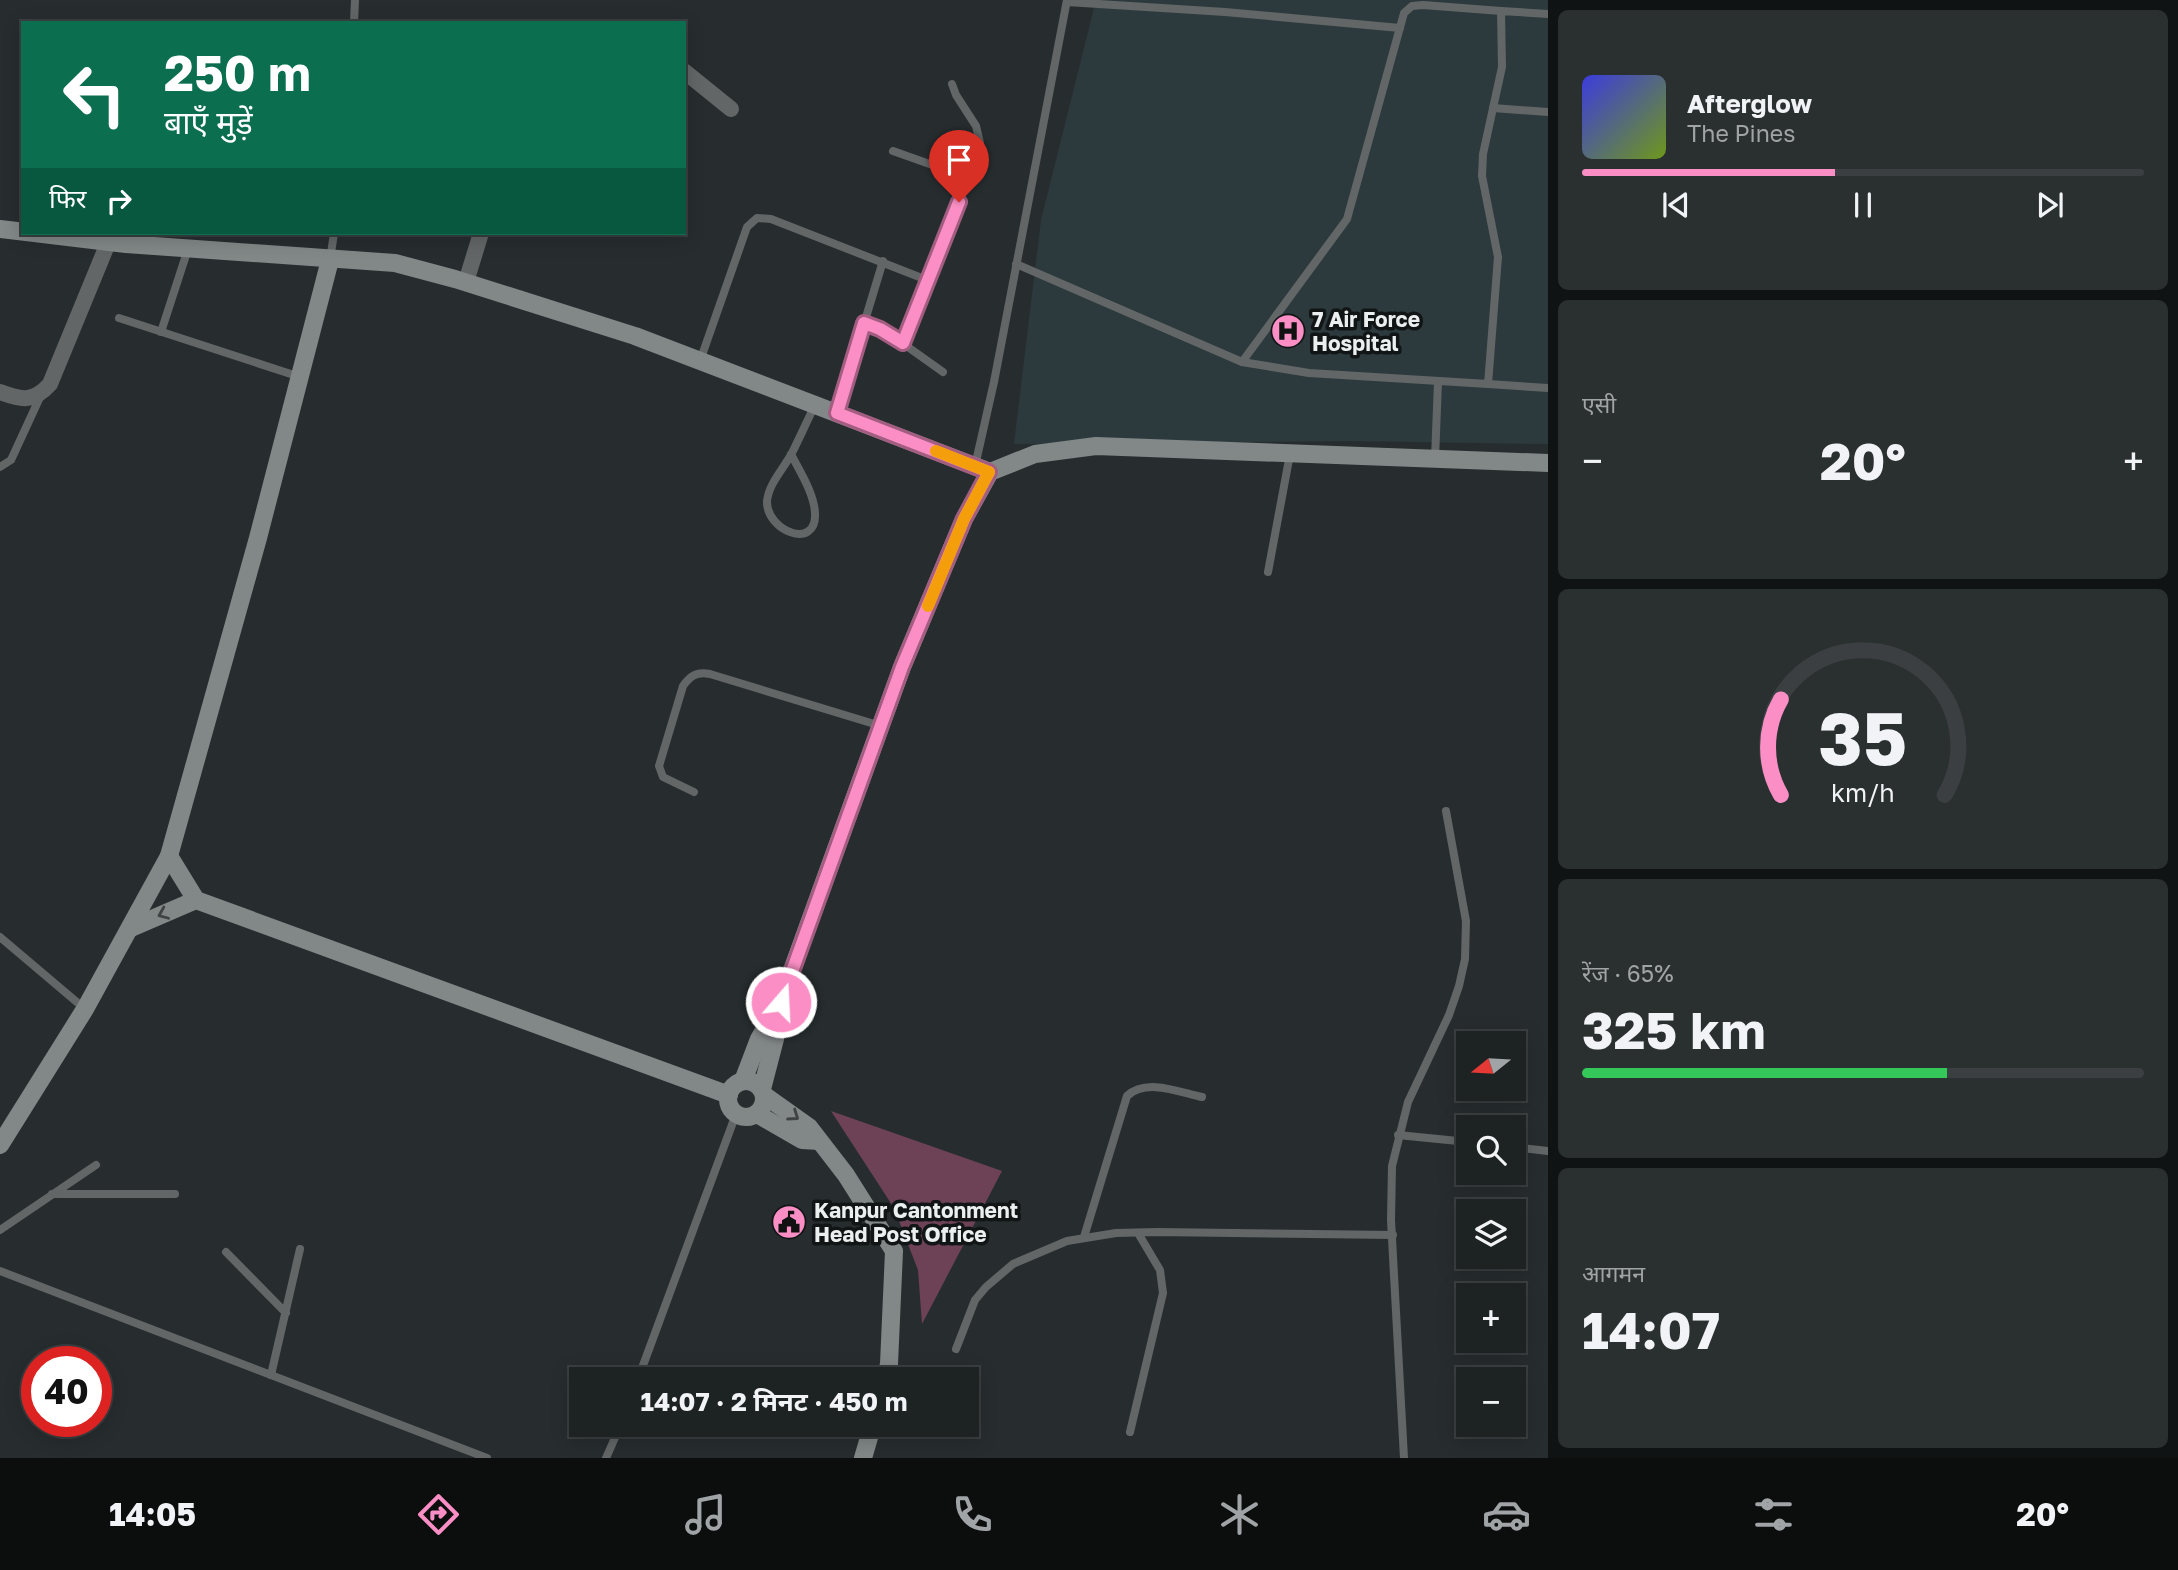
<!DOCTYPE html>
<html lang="hi">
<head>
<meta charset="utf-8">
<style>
  body { margin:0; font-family:"Golos Text","Noto Sans Devanagari",sans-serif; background:#2a2f30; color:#f1f3f6; height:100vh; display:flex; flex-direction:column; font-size:26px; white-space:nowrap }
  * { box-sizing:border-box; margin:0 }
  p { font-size:23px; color:#a0a4a6 }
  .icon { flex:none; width:38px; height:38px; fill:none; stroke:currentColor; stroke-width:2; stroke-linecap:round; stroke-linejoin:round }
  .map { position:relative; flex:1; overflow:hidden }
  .drawer { display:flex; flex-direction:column; gap:10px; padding:10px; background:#101313; width:630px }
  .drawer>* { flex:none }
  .hud { position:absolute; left:21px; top:21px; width:665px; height:214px; border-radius:0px; box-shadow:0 4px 18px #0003,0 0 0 2px #3b3f41; background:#0b6e4f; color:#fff; overflow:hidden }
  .needle { width:46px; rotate:252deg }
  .fabs { position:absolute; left:1456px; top:1031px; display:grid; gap:14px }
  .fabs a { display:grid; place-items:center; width:70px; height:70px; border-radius:0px; background:#1d2223; box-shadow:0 4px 18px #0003,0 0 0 2px #3b3f41; font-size:35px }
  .speed { position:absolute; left:21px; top:1346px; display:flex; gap:14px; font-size:35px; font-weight:700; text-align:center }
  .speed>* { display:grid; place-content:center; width:91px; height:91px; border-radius:50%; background:#1d2223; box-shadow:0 4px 18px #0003,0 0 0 2px #3b3f41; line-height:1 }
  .speed .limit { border:10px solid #d22; background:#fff; color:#111 }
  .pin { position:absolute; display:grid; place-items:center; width:60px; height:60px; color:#fff; margin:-72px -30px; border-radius:50% 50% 50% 0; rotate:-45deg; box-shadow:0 0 7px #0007 }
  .pin .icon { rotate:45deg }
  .me { position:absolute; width:77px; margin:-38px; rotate:19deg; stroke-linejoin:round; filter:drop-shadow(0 0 5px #0008) }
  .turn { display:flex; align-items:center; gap:24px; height:147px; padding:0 28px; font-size:32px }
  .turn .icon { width:91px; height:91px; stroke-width:2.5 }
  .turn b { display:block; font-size:49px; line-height:60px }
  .then { display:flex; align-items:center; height:66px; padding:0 28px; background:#0003; gap:14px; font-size:26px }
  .big { font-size:52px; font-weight:700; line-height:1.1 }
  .drawer .card { flex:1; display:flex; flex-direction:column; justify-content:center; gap:10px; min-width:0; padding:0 24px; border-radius:10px; background:#2a2f30 }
  .drawer .dial { align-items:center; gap:0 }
  .dial svg { height:182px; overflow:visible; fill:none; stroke:#3b3f41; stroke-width:7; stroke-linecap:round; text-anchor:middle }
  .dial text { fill:#f1f3f6; stroke:none }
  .song { display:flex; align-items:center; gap:21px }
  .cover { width:84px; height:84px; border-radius:10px; background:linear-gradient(135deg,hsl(240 70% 55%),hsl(80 70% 35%)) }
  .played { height:7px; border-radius:4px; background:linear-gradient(90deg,#fb8fc5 45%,#3b3f41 45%) }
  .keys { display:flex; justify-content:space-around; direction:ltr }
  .heat { display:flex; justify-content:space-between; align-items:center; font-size:38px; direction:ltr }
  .charge { height:10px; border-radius:5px; background:linear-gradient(90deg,#34c759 65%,#3b3f41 0) }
  .trip { position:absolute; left:569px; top:1367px; width:410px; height:70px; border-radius:0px; background:#1d2223; box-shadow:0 4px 18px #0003,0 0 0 2px #3b3f41; font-weight:700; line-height:70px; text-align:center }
  .dock { display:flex; height:112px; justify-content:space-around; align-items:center; background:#0c0e0e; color:#a0a4a6 }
  .dock .icon { width:49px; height:49px }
  .dock .active { color:#fb8fc5 }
  .dock b { font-size:32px; color:#f1f3f6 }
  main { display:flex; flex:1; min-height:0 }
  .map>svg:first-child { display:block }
</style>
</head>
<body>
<main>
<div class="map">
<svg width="1548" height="1458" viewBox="0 0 1548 1458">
  <rect width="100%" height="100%" fill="#272d2f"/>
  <!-- built -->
  <path fill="#2c3a3d" d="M1096,0h452v444l-199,-3 -335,3 27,-224z"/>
  <!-- green -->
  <path fill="#6d4257" d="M831,1111l171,60 -80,153 -4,-54 -24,-62z"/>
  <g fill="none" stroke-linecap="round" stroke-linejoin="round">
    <!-- lane -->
    <g stroke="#636667" stroke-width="8">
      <path d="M1067,2l158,10 175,16"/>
      <path d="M354,23l1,-23"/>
      <path d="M1493,108l55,4"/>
      <path d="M893,151l76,27"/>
      <path d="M330,260l4,-27"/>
      <path d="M1016,264l226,98 67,11 179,11 10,-127 -16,-81 1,-22 19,-87 -1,-56 47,3"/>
      <path d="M119,318l181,59"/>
      <path d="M864,323l27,12 52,37"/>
      <path d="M161,332l27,-83"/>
      <path d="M903,343l66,-165 11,-35 -4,-17 -20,-31 -4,-11"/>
      <path d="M700,361l47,-134 10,-9 14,1 156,61"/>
      <path d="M1242,362l105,-143 57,-206 8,-7 11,-1 78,6"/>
      <path d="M1488,384l60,4"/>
      <path d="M837,413l46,-152"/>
      <path d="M791,454c9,18 23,39 24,59 2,38 -49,18 -48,-12 2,-18 17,-33 25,-48 8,-16 15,-32 23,-48"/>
      <path d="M1435,459l3,-77"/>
      <path d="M975,466l19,-84 73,-382"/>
      <path d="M0,467l11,-7 30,-65"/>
      <path d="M1268,572l22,-118"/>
      <path d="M694,792l-31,-15 -4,-11 24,-80c7,-10 14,-15 27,-12l171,52"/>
      <path d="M0,937l85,72"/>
      <path d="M1398,1135l70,7"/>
      <path d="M1514,1147l34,4"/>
      <path d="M52,1194h123"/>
      <path d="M0,1230l96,-65"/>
      <path d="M1084,1237l43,-141c19,-18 52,-4 75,1"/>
      <path d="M226,1252l60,61"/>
      <path d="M0,1271l487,187"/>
      <path d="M956,1349l19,-49 11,-13 27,-23 54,-23 49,-8 42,-1 235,3"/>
      <path d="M271,1375l29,-126"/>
      <path d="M638,1379l98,-265"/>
      <path d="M1130,1432l33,-139 -3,-23 -22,-37"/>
      <path d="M606,1458l15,-34"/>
      <path d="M1404,1458l-13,-238 1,-54 16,-64 41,-87 10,-29 6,-27 1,-38 -20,-110"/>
    </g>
    <!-- street -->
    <g stroke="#636667" stroke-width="16">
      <path d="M684,71l47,38"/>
      <path d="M466,282l15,-49"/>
      <path d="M0,392c21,8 33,11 50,-8l58,-141"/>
    </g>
    <!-- secondary -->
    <g stroke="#828788" stroke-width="18">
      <path d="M0,229l126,15 269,19 60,16 180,57 355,136"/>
      <path d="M169,856l27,44 533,195"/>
      <path d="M131,928l65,-28"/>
      <circle cx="746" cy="1099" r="18"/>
      <path d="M743,1081l16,-42 17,-29"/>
      <path d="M762,1089l13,-50 8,-44 119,-328 62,-148 26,-47 45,-18 61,-8 452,17"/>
      <path d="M764,1095l45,32 37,48 48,76 -5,113 -4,15"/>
      <path d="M757,1114l45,26 17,1"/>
      <path d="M0,1145l85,-136 84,-153 89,-318 72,-278"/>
      <path d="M863,1458l10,-34"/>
    </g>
  </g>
  <!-- one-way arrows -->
  <defs><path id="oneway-chevron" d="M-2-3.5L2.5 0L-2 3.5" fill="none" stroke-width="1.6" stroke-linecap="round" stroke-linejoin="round" transform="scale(1.75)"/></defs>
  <g stroke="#3f4344">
    <use href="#oneway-chevron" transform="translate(163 914) rotate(157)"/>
    <use href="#oneway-chevron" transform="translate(794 1116) rotate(35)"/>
  </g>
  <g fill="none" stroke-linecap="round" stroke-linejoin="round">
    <!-- route casing -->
    <g stroke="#a35d80" stroke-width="18">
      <path id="route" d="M781,1002l121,-335 62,-148 25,-47 -152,-59 27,-90 16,6 23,14 56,-141"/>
    </g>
    <!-- route -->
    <use href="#route" stroke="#fb8fc5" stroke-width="12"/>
    <!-- slow -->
    <path stroke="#f59e0b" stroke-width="12" d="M928,606l36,-87 25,-47 -53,-21"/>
  </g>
  <!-- icons -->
  <defs>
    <g id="hospital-disc" transform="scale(1.75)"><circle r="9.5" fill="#fb8fc5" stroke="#121516"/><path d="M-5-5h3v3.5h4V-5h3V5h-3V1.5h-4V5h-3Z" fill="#111"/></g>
    <g id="civic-disc" transform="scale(1.75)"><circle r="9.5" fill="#fb8fc5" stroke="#121516"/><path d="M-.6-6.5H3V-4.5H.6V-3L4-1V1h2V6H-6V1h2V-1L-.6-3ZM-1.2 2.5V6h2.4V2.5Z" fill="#111"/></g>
  </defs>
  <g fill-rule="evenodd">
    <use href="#hospital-disc" x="1288" y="331"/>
    <use href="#civic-disc" x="789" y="1222"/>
  </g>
  <g text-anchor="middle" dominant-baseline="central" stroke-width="7" stroke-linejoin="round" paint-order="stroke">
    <!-- poi labels -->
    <g font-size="21" font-weight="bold" fill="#ebeff0" stroke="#121516" text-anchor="start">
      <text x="1312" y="319">7 Air Force<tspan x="1312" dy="24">Hospital</tspan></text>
      <text x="814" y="1210">Kanpur Cantonment<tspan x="814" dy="24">Head Post Office</tspan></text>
    </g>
  </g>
</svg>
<div class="fabs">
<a><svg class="needle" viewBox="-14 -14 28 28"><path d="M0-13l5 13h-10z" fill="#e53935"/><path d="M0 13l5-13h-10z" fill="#a0a4a6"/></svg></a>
<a><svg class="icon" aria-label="search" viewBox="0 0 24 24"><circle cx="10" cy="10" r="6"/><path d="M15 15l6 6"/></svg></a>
<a><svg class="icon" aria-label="layers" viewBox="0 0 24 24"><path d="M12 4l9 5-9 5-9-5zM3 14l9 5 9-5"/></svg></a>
<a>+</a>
<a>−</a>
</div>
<div class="speed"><div class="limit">40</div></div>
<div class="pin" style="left:959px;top:202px;background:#d93025"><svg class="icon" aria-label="arrive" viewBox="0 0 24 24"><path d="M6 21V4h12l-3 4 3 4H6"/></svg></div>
<svg class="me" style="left:781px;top:1002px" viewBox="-20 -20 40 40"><circle r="17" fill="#fb8fc5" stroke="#fff" stroke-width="3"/><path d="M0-11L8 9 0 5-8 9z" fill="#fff"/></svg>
<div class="trip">14:07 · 2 मिनट · 450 m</div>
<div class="hud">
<div class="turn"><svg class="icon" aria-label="left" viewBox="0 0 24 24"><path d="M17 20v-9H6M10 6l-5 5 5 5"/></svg><div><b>250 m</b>बाएँ मुड़ें</div></div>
<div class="then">फिर<svg class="icon" aria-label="right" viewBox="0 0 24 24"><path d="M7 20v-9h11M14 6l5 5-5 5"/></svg></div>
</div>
</div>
<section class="drawer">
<div class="card">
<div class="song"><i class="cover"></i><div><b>Afterglow</b><p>The Pines</p></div></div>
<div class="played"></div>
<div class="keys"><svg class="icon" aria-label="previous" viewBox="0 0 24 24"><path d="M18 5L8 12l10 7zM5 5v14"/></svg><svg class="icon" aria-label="pause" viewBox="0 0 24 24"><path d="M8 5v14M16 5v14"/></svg><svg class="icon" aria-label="next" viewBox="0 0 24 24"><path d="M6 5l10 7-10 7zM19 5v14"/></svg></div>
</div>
<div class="card"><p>एसी</p>
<div class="heat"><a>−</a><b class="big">20°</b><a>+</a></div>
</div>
<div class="card dial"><svg viewBox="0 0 100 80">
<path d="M14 69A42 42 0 1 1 86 69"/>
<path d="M14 69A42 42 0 0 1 14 27" stroke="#fb8fc5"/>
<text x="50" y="56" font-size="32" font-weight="700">35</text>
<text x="50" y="72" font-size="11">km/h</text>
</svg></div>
<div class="card"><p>रेंज · 65%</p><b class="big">325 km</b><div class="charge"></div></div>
<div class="card"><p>आगमन</p><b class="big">14:07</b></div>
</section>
</main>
<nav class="dock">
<b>14:05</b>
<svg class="icon active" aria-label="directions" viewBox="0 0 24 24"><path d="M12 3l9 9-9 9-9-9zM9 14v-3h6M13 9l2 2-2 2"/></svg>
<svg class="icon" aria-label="music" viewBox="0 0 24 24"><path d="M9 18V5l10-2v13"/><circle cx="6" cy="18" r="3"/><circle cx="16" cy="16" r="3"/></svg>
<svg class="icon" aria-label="phone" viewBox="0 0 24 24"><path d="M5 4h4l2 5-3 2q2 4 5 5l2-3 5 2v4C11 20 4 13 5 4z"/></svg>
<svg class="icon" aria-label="climate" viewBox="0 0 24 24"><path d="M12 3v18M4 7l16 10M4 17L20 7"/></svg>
<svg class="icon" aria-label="car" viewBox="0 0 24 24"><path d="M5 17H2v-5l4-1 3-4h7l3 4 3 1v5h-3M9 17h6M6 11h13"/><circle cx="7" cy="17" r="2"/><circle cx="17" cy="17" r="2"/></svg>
<svg class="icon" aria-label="filters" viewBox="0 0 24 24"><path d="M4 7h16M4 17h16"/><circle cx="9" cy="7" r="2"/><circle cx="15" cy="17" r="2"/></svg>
<b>20°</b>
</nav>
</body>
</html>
